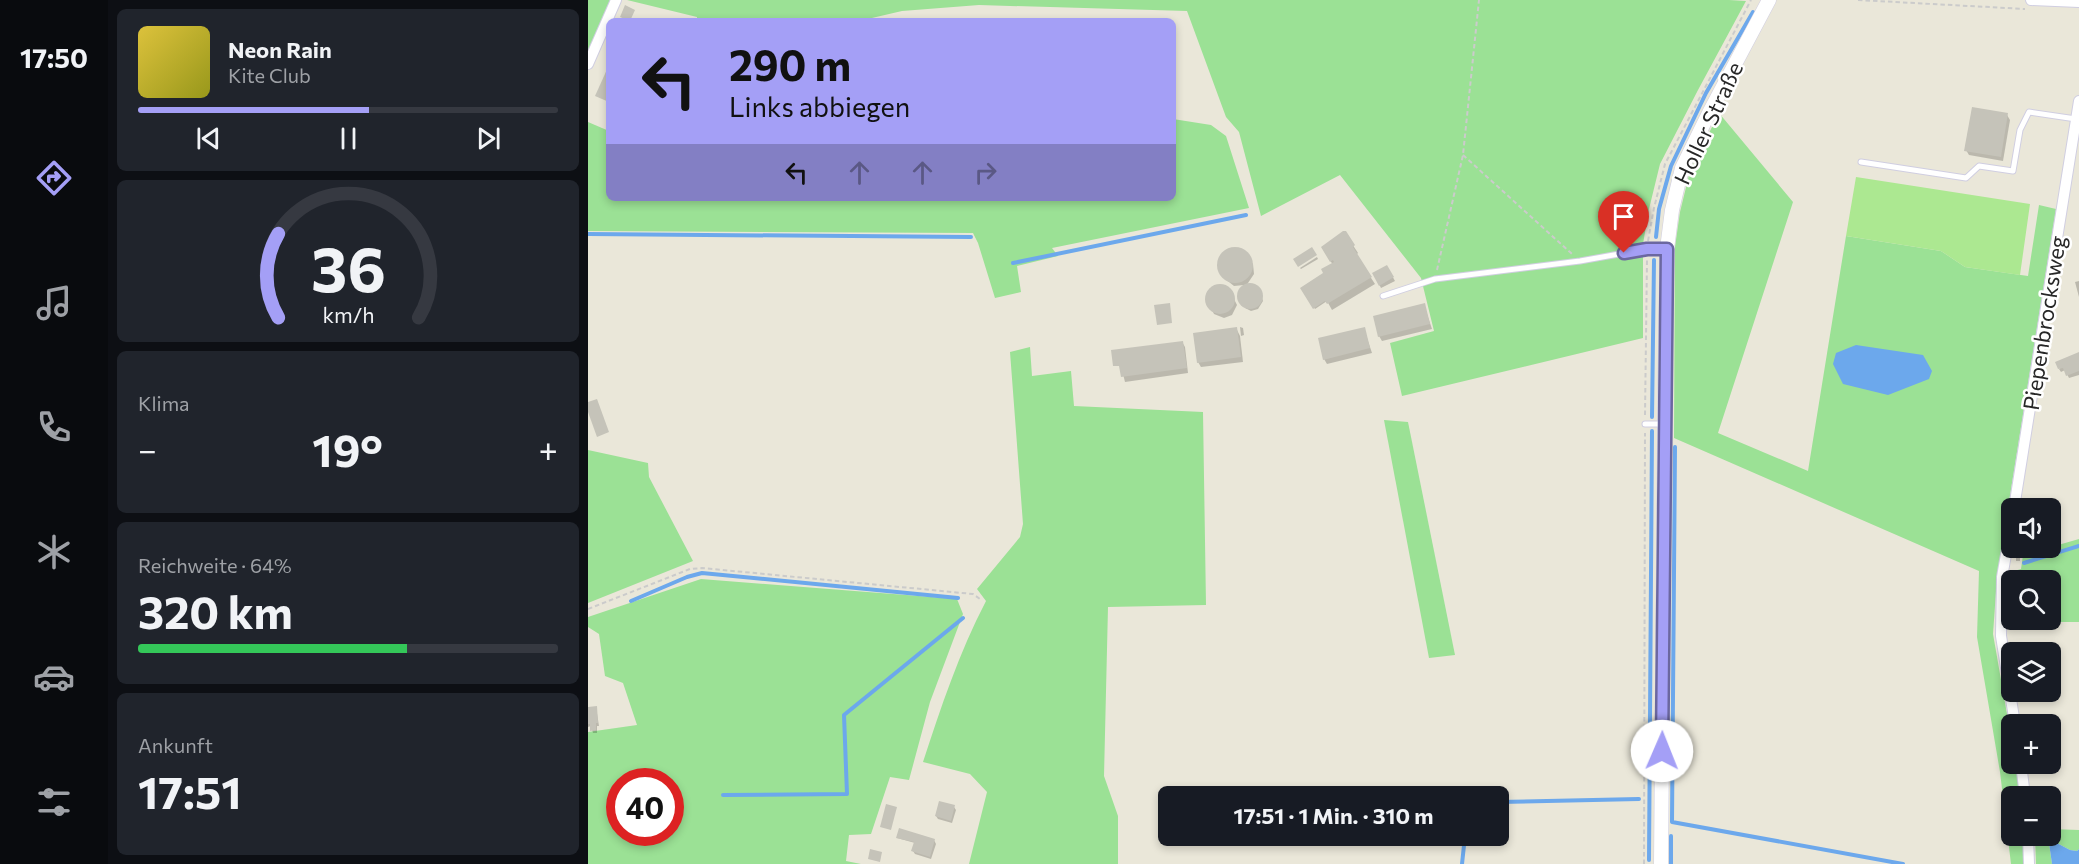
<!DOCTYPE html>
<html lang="de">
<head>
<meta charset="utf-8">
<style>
  body { margin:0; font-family:Commissioner,sans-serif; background:#20242c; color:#f1f3f6; height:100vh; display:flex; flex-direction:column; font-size:22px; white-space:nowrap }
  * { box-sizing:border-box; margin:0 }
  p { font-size:20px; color:#9ea1a6 }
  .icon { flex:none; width:33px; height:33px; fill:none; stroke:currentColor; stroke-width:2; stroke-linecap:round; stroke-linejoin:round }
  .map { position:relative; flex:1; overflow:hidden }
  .details { display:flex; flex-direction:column; gap:9px; padding:9px; background:#0d0f14; width:480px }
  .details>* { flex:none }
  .banner { position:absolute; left:18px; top:18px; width:570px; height:183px; border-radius:9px; box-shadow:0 3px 9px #0003; background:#a49ff6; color:#111; overflow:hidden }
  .tools { position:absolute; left:1413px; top:498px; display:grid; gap:12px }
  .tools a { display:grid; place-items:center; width:60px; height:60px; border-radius:9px; background:#171b24; box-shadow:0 3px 9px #0003; font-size:30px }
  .speed { position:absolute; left:18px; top:768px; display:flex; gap:12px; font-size:30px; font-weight:700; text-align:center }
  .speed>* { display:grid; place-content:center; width:78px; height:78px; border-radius:50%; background:#171b24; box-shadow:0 3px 9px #0003; line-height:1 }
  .speed .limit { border:9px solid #d22; background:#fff; color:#111 }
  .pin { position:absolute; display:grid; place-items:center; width:51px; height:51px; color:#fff; margin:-62px -26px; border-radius:50% 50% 50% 0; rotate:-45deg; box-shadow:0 0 6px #0007 }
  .pin .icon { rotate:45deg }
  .me { position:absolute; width:66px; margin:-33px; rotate:1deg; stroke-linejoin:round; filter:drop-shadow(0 0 4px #0008) }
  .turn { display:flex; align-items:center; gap:21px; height:126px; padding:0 24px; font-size:27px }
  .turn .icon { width:78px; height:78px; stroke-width:2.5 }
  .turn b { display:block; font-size:42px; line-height:51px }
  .lanes { display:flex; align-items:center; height:57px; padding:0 24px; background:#0003; justify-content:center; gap:30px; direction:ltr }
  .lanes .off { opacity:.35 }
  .big { font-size:45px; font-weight:700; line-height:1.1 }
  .details .tile { flex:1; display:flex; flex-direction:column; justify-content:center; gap:9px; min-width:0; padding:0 21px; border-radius:9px; background:#20242c }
  .details .dial { align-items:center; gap:0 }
  .dial svg { height:156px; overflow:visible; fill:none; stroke:#363941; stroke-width:7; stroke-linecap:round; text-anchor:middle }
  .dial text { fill:#f1f3f6; stroke:none }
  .song { display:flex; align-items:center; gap:18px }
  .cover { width:72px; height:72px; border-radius:9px; background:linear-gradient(135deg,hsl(50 70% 55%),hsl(60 70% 35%)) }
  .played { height:6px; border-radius:3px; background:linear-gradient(90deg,#a49ff6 55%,#363941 55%) }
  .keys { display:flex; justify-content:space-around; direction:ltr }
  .heat { display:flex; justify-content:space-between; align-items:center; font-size:33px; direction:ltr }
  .charge { height:9px; border-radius:4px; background:linear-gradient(90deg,#34c759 64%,#363941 0) }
  .trip { position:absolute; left:570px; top:786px; width:351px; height:60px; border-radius:9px; background:#171b24; box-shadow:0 3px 9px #0003; font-weight:700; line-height:60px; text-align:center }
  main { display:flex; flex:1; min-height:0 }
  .dock { display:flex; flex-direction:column; width:108px; justify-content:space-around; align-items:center; background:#090b0e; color:#9ea1a6 }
  .dock .icon { width:42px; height:42px }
  .dock .current { color:#a49ff6 }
  .dock b { font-size:27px; color:#f1f3f6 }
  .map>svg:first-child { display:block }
</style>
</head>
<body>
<main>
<nav class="dock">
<b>17:50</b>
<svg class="icon current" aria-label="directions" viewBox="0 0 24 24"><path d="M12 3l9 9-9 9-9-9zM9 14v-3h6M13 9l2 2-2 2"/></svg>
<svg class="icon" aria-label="music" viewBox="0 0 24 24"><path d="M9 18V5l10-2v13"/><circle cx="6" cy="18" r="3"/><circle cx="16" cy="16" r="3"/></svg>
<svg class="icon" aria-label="phone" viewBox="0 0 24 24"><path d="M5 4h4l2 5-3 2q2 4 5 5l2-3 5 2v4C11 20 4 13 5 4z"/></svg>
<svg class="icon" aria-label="climate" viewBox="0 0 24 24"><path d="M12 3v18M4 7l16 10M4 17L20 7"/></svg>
<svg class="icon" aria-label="car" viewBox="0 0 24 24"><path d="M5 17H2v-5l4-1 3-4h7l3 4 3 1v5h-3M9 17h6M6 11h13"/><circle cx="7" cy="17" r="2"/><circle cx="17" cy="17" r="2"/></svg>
<svg class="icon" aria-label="filters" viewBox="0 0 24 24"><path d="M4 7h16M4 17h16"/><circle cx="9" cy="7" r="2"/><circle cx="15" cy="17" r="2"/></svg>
</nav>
<section class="details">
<div class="tile">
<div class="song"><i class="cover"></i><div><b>Neon Rain</b><p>Kite Club</p></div></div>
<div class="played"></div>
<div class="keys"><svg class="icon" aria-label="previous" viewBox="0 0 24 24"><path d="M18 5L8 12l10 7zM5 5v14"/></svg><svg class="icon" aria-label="pause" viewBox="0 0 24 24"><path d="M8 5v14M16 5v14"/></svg><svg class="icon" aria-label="next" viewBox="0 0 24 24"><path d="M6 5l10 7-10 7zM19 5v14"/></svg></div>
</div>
<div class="tile dial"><svg viewBox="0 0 100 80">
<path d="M14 69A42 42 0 1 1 86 69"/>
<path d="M14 69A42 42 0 0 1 14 26" stroke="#a49ff6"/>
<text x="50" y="56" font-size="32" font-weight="700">36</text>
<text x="50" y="72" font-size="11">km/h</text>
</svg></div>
<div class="tile"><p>Klima</p>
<div class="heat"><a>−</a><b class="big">19°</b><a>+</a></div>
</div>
<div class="tile"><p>Reichweite · 64%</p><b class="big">320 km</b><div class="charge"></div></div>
<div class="tile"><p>Ankunft</p><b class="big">17:51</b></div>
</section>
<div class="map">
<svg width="1491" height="864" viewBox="0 0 1491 864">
  <rect width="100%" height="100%" fill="#eae7d9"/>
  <!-- green -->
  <g fill="#9be195" fill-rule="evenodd">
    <path d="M0,0h22l-22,52z"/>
    <path d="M39,0h1102l17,1 -48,89 -38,74 -11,45 -6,35v94l-241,58 -12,-53 44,-12 -13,-53 -81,-103 -79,41 -22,-84 -13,-15 -39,-106 -208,-6 -77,6 -43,10h-162v-4z"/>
    <path d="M1131,113l74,89 -75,231 90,38 38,-235 95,15 24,16 63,9 11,-71 17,4 -59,368 -4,57 18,103 1,27h4l4,32h-8v40h11l1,28h-13l-11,-92 -23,-135 2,-66 -305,-133 1,-191 5,-35 10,-41z"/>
    <path d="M585,119l38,6 15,11 23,72 -197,40 6,8 -41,10 4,26 -26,6 -17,-55 -5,-10 -385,-2v-109l21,9v67h564z"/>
    <path d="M442,347l2,29 39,-5 3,35 129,6 3,193 -98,2 -4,169 14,40v48h-149l18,-72 -17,-18 -47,-12c18,-55 36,-109 63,-161l-9,-12 43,-52 3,-13 -13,-172z"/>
    <path d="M796,420l24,2 47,233 -26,3z"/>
    <path d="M0,450l60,13 1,14 44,84 -105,42z"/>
    <path d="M1491,539v83h-70l2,-24 1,22h38v-40h-37l1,-9 7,-2 2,-14z"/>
    <path d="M113,579l256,20 6,15 -33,88 -21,78 -19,-3 -19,57 -22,1 -3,26 15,3h-273v-132l49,-7 -14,-42 -18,-7 -6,-42 -11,-7v-10zM32,782h50v50h-50z"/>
    <path d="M1463,829l28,1v19l-2,2 -7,-1 -17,-9 -4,2 3,21h-16l-1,-28h15z"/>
  </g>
  <!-- pitch -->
  <path fill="#ace891" d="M1268,177l174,27 -10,71 -55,-8 -24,-16 -95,-15z"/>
  <!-- water -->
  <g fill="#6ca8ec">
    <path d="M1268,345l67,10 9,16 -3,8 -41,16 -45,-11 -10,-20 3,-11z"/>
    <path d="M1465,841l17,9 7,1 2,-2v15h-27l-3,-21z"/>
  </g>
  <!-- shadow -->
  <g fill="#0003">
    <path d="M1419,115l3,5 -7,41 -34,-6 -3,-5z"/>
    <path d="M757,233l13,20 -2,2 19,29 -43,26 -5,-9 -12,8 -13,-20 23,-15 8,-9 -11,-18z"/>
    <path d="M652,249l13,15 1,10 -8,12 6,-1 8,7 3,9 -5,8 -7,2 -6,-3 -6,-13 5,-10 -10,1 -10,-8 -4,-5 -1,-13 9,-10z"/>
    <path d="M729,257l1,2 -17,10 -1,-1z"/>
    <path d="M799,267l8,14 -14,7 -7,-14z"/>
    <path d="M1491,281v16l-4,-15z"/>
    <path d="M631,285l10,4 8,16 -5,10 -8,3 -10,-4 -8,-16 3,-8z"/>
    <path d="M836,305l8,24 -50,12 -3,-5z"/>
    <path d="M652,327l3,1 1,7 -3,1z"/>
    <path d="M648,328l4,8 3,26 -42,5 -3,-5z"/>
    <path d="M776,329l8,24 -45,11 -3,-5z"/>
    <path d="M594,342l3,5 3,26 -63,9 -4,-16h-6z"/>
    <path d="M1491,354v21l-10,3 -4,-8 -4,2 -2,-3z"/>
    <rect x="1428" y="556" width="4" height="5"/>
    <path d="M1446,652h23l1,10h-6v14l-2,-24z"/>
    <path d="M8,707l3,19h-2v7h-4l-2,-7 -3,1v-19z"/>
    <path d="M366,807l2,3 -4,13 -14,-4 -2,-3z"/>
    <path d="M309,838l37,2 2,4 -5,15 -16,-5 -2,-3 2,-8z"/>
  </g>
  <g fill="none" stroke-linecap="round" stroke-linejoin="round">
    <!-- stream -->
    <g stroke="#6ca8ec" stroke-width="4">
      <path d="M0,234l383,3"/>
      <path d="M1068,237l3,-28 12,-43 35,-73 47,-81"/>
      <path d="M425,263l233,-48"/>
      <path d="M1064,417l2,-157"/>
      <path d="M1087,447l-3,375 231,42"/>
      <path d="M1436,563l55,-17"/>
      <path d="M43,601l56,-24 15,-4 256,25"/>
      <path d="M135,795l124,-1 -3,-79 119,-97"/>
      <path d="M910,802l141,-3"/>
      <path d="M1061,860l3,-429"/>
      <path d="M874,864l3,-28"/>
      <path d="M1083,864v-28"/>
    </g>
  </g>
  <!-- building -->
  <g fill="#c5c3b9">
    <path d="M37,5l10,5 -5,11 -10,-4z"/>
    <path d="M21,65v37l-14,-6z"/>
    <path d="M1384,107l36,6 -7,44 -37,-6z"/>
    <path d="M755,231h3l9,14 -2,2 19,30 -45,27 -2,-3 -12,8 -13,-21 23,-15 -2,-4 13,-7 -1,-2 -3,2 -9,-15z"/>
    <path d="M724,247l5,8 -19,12 -5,-8z"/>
    <circle cx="647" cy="265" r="18"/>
    <path d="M799,265l7,12 -15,9 -7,-13z"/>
    <circle cx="662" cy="296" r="13"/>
    <circle cx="632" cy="299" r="15"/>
    <path d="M582,303l2,20 -15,2 -3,-20z"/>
    <path d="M837,303l5,21 -52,13 -5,-21z"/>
    <path d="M649,327l4,30 -44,6 -4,-30z"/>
    <path d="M777,327l5,21 -47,12 -5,-22z"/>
    <path d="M595,341l4,27 -66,9 -2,-11h-6l-2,-16z"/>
    <path d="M1491,352v19l-13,5 -3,-8 -5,1 -3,-7z"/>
    <path d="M9,399l12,33 -12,5 -9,-25v-10z"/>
    <path d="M9,706l1,17h-2v7l-6,1v-7h-2v-17z"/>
    <path d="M351,801l16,4 -4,16 -16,-5z"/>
    <path d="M298,804l11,3 -6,23 -11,-3z"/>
    <path d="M311,828l36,11 -5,18 -19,-6 3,-9 -18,-4z"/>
    <path d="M282,849l12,3 -2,10 -12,-3z"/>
  </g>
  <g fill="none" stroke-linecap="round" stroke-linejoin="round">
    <!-- service casing -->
    <g stroke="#d0cee1" stroke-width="7">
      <g id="service">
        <path d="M1273,162l105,16 13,-12 34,5 7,-41 9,-18 47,7"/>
        <path d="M795,296l52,-17 145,-18 67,-12h20"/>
        <path d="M1057,424h18"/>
      </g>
    </g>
    <!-- minor casing -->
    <g stroke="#d0cee1" stroke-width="12">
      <g id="minor">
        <path d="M1443,0l48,2"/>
        <path d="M0,64l28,-64"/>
        <path d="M1426,508l65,-407"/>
        <path d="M1424,521l-10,56 -1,59 14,88"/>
        <path d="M1433,764l4,32"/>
        <path d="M1440,836l1,28"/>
      </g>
    </g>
    <!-- tertiary casing -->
    <g stroke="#d0cee1" stroke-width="15">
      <path id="tertiary" d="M1073,864l4,-482 2,-133 5,-39 10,-42 27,-55 60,-113"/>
    </g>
    <!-- path -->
    <g stroke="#cbcbcb" stroke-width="2" stroke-dasharray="4.5 3" stroke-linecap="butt">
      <path d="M1270,0l167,9"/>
      <path d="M875,155l109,99"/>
      <path d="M1060,241l6,-33 11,-44 86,-164"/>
      <path d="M849,270l26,-115 16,-155"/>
      <path d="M1057,415l2,-156"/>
      <path d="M0,609l102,-40 12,-1 271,26 7,5"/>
      <path d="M1056,864l1,-431"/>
    </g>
    <!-- service -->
    <use href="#service" stroke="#fff" stroke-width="5"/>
    <!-- minor -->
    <use href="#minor" stroke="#fff" stroke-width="10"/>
    <!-- tertiary -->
    <use href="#tertiary" stroke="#fff" stroke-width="14"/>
  </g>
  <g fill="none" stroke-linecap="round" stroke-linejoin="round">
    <!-- route casing -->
    <g stroke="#6b67a0" stroke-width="15">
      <path id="route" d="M1036,253l23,-4h20l-5,502"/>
    </g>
    <!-- route -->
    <use href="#route" stroke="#a49ff6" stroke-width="10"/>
  </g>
  <g text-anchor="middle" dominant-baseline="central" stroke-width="5" stroke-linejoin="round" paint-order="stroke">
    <!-- street labels -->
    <g font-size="22" fill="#272727" stroke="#fff">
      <text transform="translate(1120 123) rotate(-65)">Holler Straße</text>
      <text transform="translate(1456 323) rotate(-81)">Piepenbrocksweg</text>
    </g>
  </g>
</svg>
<div class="tools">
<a><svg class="icon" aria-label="sound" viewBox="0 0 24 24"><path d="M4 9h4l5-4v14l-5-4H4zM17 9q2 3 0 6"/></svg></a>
<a><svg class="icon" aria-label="search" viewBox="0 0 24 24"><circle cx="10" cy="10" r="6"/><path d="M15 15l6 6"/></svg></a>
<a><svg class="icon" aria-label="layers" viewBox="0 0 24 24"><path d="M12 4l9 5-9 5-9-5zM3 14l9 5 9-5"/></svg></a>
<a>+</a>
<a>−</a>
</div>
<div class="speed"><div class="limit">40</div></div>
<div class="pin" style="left:1036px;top:253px;background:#d93025"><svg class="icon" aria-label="arrive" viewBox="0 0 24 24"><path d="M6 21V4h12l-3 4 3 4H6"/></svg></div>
<svg class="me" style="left:1074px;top:751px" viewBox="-20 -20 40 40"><circle r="19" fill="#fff"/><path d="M0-13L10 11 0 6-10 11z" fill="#a49ff6"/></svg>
<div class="trip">17:51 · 1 Min. · 310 m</div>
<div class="banner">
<div class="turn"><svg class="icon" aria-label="left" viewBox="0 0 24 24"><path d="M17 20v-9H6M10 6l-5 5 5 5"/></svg><div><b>290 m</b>Links abbiegen</div></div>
<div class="lanes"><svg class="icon" aria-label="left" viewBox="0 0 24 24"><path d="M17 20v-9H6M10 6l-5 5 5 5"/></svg><svg class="icon off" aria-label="ahead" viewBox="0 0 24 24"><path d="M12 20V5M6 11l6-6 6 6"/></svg><svg class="icon off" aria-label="ahead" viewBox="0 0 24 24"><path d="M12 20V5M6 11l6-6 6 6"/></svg><svg class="icon off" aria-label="right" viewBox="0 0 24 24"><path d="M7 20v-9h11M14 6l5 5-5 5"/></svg></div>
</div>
</div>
</main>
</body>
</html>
